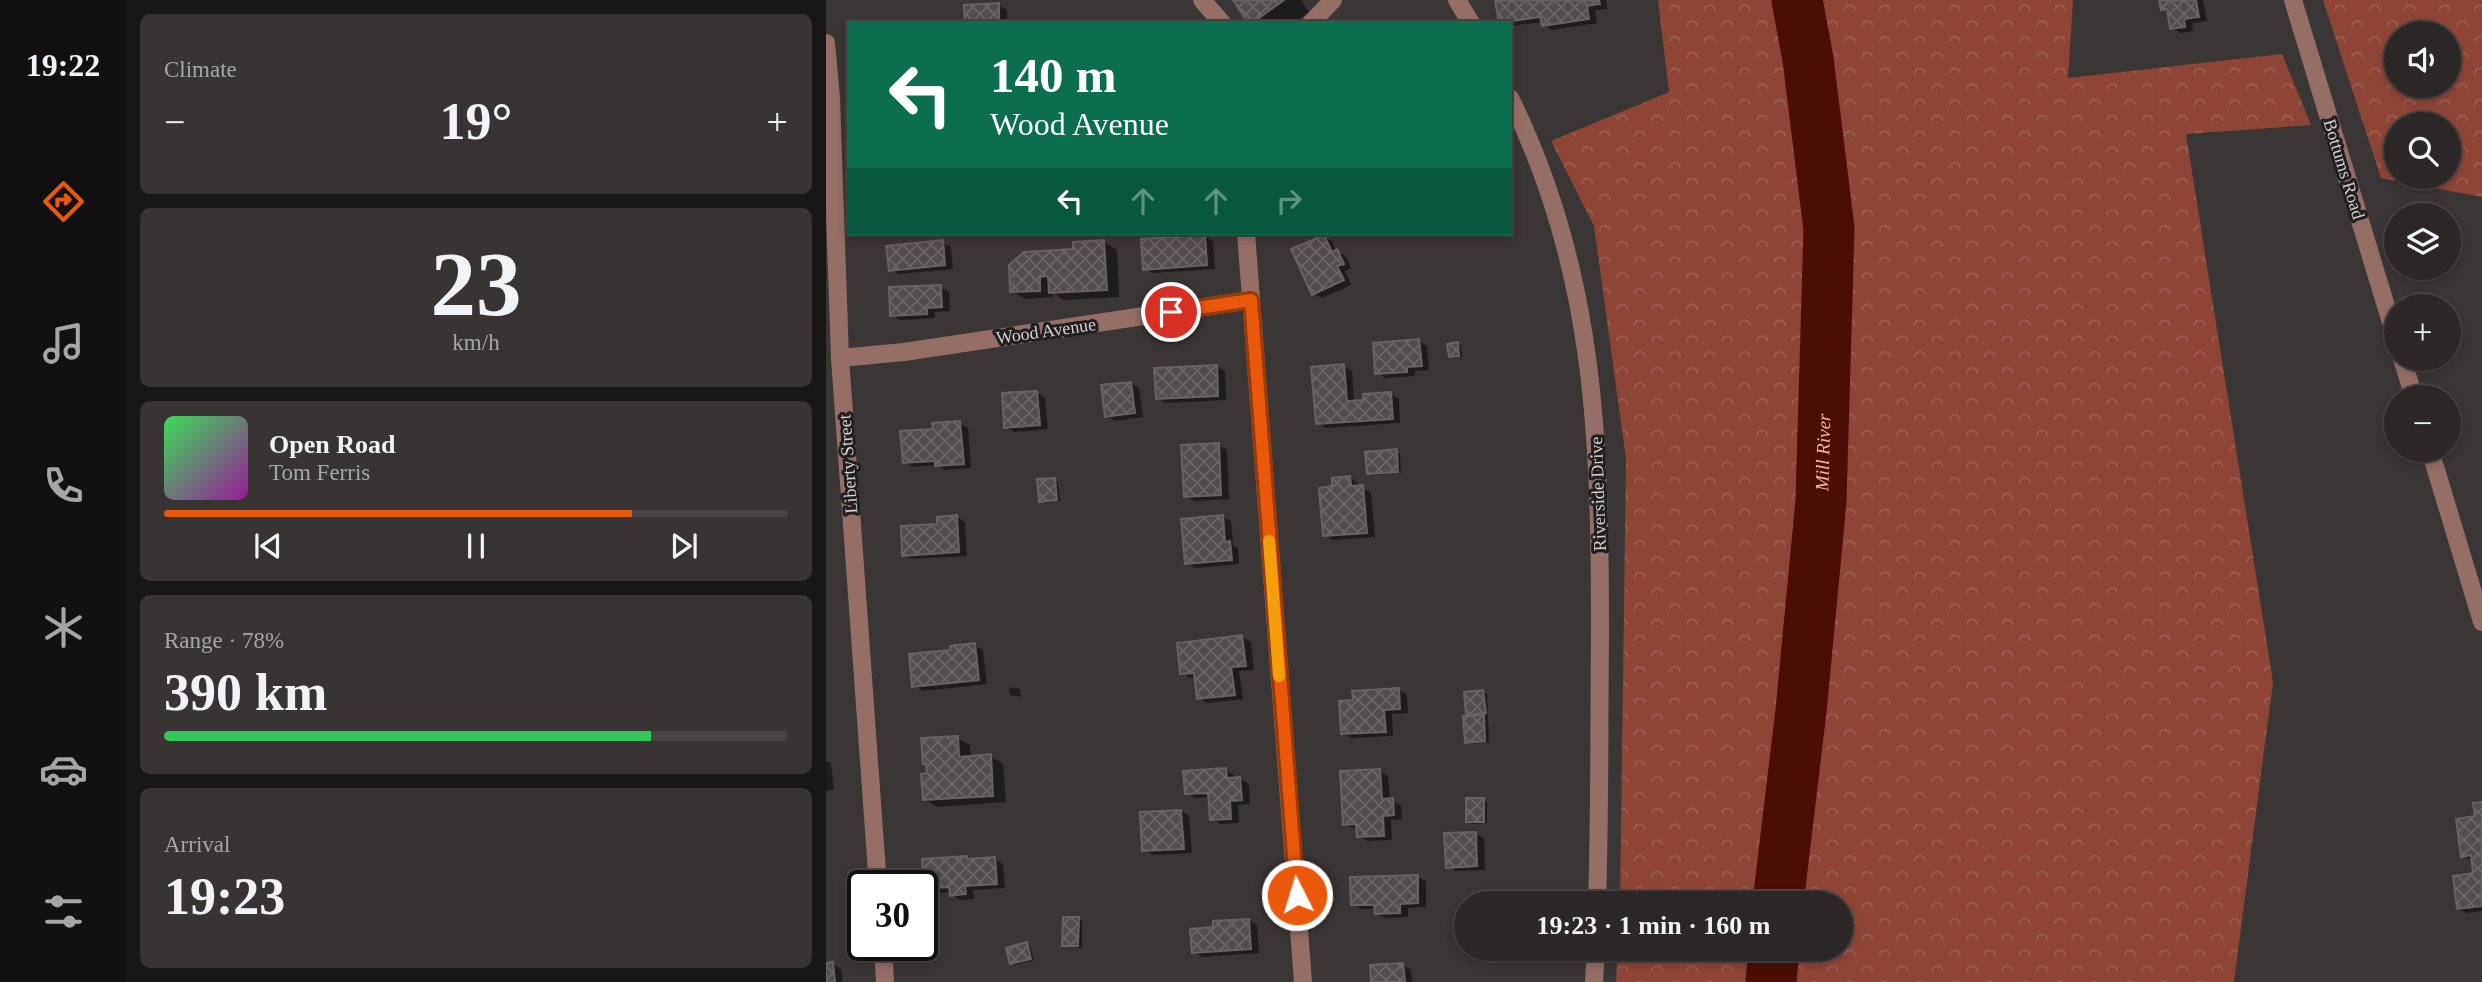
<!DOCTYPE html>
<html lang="en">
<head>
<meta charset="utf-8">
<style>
  body { margin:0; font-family:"Times New Roman",serif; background:#383434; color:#f1f3f6; height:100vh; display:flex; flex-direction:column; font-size:26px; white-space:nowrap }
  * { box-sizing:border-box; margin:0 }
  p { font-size:23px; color:#a6a6a8 }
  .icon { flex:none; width:38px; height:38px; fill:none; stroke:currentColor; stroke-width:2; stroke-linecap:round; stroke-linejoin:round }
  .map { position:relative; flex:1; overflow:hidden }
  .side { display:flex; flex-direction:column; gap:14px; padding:14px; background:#181616; width:700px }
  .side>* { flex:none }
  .banner { position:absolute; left:21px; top:21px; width:665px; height:214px; border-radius:0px; box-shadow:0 4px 10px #0003,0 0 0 2px #484445; background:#0b6e4f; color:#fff; overflow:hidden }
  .fabs { position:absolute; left:1558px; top:21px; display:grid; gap:14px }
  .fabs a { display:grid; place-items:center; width:77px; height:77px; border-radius:50%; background:#2c2828; box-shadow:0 4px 10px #0003,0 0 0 2px #484445; font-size:35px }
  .speed { position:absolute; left:21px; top:870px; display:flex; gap:14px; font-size:35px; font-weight:700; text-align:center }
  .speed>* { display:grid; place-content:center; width:91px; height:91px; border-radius:50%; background:#2c2828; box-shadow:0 4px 10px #0003,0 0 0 2px #484445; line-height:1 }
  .speed .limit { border:4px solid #111; border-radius:10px; background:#fff; color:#111 }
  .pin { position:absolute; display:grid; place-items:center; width:60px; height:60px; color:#fff; margin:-30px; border:4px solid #fff; border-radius:50%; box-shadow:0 2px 7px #0007 }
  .me { position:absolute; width:77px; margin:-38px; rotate:355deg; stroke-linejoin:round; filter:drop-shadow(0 0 5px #0008) }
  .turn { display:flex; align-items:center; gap:24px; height:147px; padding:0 28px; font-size:32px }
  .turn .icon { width:91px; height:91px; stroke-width:2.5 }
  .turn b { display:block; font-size:49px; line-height:60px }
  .lanes { display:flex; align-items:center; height:66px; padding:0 28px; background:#0003; justify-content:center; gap:35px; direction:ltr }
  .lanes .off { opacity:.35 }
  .big { font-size:52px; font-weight:600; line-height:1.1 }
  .side .widget { flex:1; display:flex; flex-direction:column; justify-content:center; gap:10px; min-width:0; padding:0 24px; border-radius:10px; background:#383434 }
  .side .dial { align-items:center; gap:0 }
  .dial b { font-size:91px; line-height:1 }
  .song { display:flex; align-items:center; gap:21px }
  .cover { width:84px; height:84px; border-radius:10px; background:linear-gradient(135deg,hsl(130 70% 55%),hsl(300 70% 35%)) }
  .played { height:7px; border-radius:4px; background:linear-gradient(90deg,#ea580c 75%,#484445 75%) }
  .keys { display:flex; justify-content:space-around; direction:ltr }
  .heat { display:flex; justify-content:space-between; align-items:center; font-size:38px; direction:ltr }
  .charge { height:10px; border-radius:5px; background:linear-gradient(90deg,#34c759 78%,#484445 0) }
  .trip { position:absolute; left:628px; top:891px; width:399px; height:70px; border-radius:35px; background:#2c2828; box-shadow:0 4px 10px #0003,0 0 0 2px #484445; font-weight:600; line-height:70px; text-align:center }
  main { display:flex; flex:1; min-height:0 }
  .tabs { display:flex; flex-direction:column; width:126px; justify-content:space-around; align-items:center; background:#121010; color:#a6a6a8 }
  .tabs .icon { width:49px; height:49px }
  .tabs .active { color:#ea580c }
  .tabs b { font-size:32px; color:#f1f3f6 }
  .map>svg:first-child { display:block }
</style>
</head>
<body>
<main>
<nav class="tabs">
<b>19:22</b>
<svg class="icon active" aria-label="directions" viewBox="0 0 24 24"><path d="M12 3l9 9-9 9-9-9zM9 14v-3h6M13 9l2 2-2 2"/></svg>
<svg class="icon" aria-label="music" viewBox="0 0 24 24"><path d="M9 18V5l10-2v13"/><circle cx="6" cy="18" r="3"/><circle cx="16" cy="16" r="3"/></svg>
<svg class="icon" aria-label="phone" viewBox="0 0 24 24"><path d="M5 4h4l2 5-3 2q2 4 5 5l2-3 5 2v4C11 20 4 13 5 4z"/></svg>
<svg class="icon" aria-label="climate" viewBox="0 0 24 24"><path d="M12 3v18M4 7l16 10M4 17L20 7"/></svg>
<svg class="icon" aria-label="car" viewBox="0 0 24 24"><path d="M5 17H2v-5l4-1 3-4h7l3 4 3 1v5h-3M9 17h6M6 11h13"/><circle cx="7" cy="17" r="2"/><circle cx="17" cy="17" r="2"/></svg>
<svg class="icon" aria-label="filters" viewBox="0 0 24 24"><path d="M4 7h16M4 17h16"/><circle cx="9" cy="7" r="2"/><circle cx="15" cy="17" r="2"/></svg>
</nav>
<section class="side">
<div class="widget"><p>Climate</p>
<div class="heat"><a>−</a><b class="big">19°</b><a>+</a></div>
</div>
<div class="widget dial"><b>23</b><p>km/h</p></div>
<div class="widget">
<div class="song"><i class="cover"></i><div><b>Open Road</b><p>Tom Ferris</p></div></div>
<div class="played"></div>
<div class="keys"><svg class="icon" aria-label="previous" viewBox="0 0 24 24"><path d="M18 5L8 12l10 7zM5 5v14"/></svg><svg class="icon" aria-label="pause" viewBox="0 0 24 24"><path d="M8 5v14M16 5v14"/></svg><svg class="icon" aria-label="next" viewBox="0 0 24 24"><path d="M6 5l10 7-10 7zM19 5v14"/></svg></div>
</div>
<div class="widget"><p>Range · 78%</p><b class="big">390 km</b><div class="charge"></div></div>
<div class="widget"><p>Arrival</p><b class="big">19:23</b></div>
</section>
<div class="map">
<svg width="1656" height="982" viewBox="0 0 1656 982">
  <defs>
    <pattern id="forest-crowns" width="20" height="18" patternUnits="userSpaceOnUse" patternTransform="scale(1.75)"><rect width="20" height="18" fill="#8e4536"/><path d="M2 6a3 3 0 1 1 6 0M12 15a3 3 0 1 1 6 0" fill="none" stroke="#9d5f52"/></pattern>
    <pattern id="building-cross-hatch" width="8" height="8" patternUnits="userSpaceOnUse" patternTransform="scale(1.75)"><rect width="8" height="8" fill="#514d4c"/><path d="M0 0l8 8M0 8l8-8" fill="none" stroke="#696665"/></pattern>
  </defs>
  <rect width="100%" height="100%" fill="#3a3635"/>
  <!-- forest -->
  <g fill="url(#forest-crowns)" fill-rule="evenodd">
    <path d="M832,0h415l-5,78 214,-24 29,71 -125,9 87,548 -39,300h-618l2,-33 223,-1v-45h-221l6,-444 -32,-233 -43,-85 118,-49z"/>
    <path d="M1497,0h159v197l-101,-19zM1570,33h52v53h-52zM1570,124h52v53h-52z"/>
  </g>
  <!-- shadow -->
  <g fill="#0007">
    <path d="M409,0h66l8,12 -15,11h-43z"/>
    <path d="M671,0h109l1,9 -12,1 2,13 -45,7 -9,-5v-3l-33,4v-3l-10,-1z"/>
    <path d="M1341,0h36l4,21 -15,2 1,8 -12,2 -9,-5 -2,-15 -8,-4z"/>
    <path d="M172,5l9,5v13h-40z"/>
    <path d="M378,236l9,5 2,28 -62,4 -8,-4z"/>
    <path d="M498,237l8,4 4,10 10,5 5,12 -6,3 6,14 -29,13 -9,-5z"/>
    <path d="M116,242l9,5 2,22 -54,5 -9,-4z"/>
    <path d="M278,242l13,8 2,47 -55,3 -11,-7v4l-28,2 -13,-8 63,-40z"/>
    <path d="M114,287l9,5 1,19 -15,1v6l-35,2 -8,-5z"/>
    <path d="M593,341l8,5 2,24 -14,1v5l-30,2 -8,-5z"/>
    <path d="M632,344l3,2 1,11 -8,1 -4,-2z"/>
    <path d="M390,366l9,5 1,29 -60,3 -8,-5z"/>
    <path d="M517,366l9,5 2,31 36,-8 9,5 1,24 -74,5 -9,-5z"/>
    <path d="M305,383l8,5 4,29 -28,4 -8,-5z"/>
    <path d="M211,393l8,5 3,31 -34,3 -8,-5z"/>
    <path d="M134,423l8,5 3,40 -26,2 -8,-5 -24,2 -9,-5 30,-31z"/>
    <path d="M392,445l9,5 2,49 -35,2 -9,-5z"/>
    <path d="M570,451l4,2 1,20 -28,2 -4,-2z"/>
    <path d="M524,478l8,5v4l13,5 4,45 -42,3 -8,-5 9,-47z"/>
    <path d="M228,480l4,2 2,19 -16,2 -3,-2z"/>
    <path d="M131,517l8,5 2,34 -55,3 -8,-4 35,-30z"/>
    <path d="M397,517l8,4 2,24 5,3 1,16 -44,4 -8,-5z"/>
    <path d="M416,637l9,5 3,28 -15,1 4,28 -36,4 -8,-5 -3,-20h-6l-8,-5z"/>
    <path d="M148,645l9,5 4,34 -64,7 -9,-5 38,-35z"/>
    <path d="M183,687l11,2 1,8 -11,-2z"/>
    <path d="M573,690l8,5 1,18 -16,1 1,22 -42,2 -8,-5z"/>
    <path d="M657,692l4,2 2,48 -18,2 -4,-2 -2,-48z"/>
    <path d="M131,738l13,7 1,13 19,-2 13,8 3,38 -69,5 -12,-8z"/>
    <path d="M0,761l5,2 3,27 -8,1z"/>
    <path d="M400,770l8,5v4h6l9,5 1,20 -12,1 1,18 -19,1 -8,-5 -2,-22 -15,1 -8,-5z"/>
    <path d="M554,771l8,5 2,24 11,5 1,14 -11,1 1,20 -25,1 -9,-5v-8h-5l-9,-4z"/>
    <path d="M657,800l4,2v21l-15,1 -4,-3z"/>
    <path d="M1656,804v107l-15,2 -9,-5 17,-33 -2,-15 -11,-4z"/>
    <path d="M355,811l8,5 3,37 -39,2 -9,-5z"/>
    <path d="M649,834l9,4 1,32 -29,1 -8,-4z"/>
    <path d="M140,857l6,4 22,-2 9,5 2,24 -32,2 1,9 -14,1 -8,-5v-3l-18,1 -8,-5z"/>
    <path d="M591,877l9,4v26l-18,1v9l-23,1 -9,-5v-4h-15l-8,-5z"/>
    <path d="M252,919l4,2v27l-15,-1 -3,-2z"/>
    <path d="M423,920l8,5 2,28 -57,4 -9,-5z"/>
    <path d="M201,944l3,2 4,14 -19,5 -3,-2z"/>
    <path d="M7,964l8,5 2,13h-17v-17z"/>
    <path d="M577,965l8,5 1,12h-39z"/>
  </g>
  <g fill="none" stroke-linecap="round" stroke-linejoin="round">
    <!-- river -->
    <g stroke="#4a0e05" stroke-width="51">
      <path id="s1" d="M952,903l23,-192 20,-210 8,-272 -21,-170 -11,-59"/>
      <path d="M945,982l3,-34"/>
    </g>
  </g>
  <!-- building -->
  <g fill="url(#building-cross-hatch)" stroke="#676363" stroke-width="2">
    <path d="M407,0h51l-32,23h-4z"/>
    <path d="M669,0h104l1,4 -13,2 2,13 -47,7 -2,-9 -41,6z"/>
    <path d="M1339,0h31l3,17 -15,2 1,8 -15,2 -3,-20 -6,1 -2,-9z"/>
    <path d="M173,3v20h-34l-1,-18z"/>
    <path d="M379,235l2,30 -64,5 -2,-31z"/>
    <path d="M498,235l8,17 5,-3 7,15 -7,2 7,14 -32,15 -21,-46z"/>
    <path d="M117,240l2,25 -56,6 -3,-25z"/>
    <path d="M278,240l3,50 -58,3 -1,-17 -8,1v14l-30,1 -1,-27 15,-13 49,-3v-7z"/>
    <path d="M115,285l1,22 -15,1v6l-37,2 -1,-29z"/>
    <path d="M593,339l3,27 -15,1v5l-32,2 -2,-31z"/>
    <path d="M632,342l1,14 -10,1 -2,-13z"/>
    <path d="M518,364l3,37 16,-1v-6l28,-2 2,27 -77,5 -5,-57z"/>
    <path d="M391,365l1,31 -62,3 -2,-31z"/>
    <path d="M305,382l4,31 -30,4 -4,-32z"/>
    <path d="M211,391l3,34 -36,3 -2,-35z"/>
    <path d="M134,421l4,43 -29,2v-5l-32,2 -3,-32 33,-2 -1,-6z"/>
    <path d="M393,443l2,52 -37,2 -3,-52z"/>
    <path d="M571,449l1,23 -31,2 -2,-22z"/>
    <path d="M524,476l1,10 12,-1 4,48 -44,3 -4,-48 13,-2v-8z"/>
    <path d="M229,478l2,22 -18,2 -2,-23z"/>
    <path d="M131,515l2,37 -57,4 -1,-30 36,-2v-7z"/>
    <path d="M397,515l2,27 5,-1 2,19 -47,4 -4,-45z"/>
    <path d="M416,635l4,31 -15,1 4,28 -38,4 -3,-26 -14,1 -3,-31z"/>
    <path d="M149,643l4,37 -67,7 -3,-33 41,-4v-4z"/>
    <path d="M573,688l1,21 -16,1 2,22 -45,2 -2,-33 14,-1 -1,-9z"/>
    <path d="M657,690l3,23 -20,2 -2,-23z"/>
    <path d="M658,715l1,26 -20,2 -2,-27z"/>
    <path d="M132,736l1,21 32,-3 2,42 -70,4 -2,-26 6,-1 -1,-9h-3l-2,-26z"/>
    <path d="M400,768l1,10 13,-1 2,23 -12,1 1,18 -21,1 -2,-27 -23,1 -2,-23z"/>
    <path d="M554,769l2,30 11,-1 1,17 -11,1 1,20 -27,1 -1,-13 -13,1 -3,-54z"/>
    <rect x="640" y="798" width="18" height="24"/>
    <path d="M1656,802v104l-25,3 -4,-33 20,-3 -2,-18 -10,2 -5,-38 19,-3 -2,-13z"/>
    <path d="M355,810l3,39 -42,2 -2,-39z"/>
    <path d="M650,832l1,34 -31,2 -2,-35z"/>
    <path d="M141,856v3l28,-2 2,27 -32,2 1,8 -16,2 -1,-9 -25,2 -2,-30z"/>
    <path d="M592,875v28l-18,1v9l-25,1 -1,-9h-23l-1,-28z"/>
    <path d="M237,917h16l-1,29h-16z"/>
    <path d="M423,919l2,30 -59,4 -2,-24 23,-2v-6z"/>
    <path d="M201,942l4,17 -21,5 -4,-16z"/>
    <path d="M7,962l2,20h-9v-19z"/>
    <path d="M577,963l2,19h-34l-1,-17z"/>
  </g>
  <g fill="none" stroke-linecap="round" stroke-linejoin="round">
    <!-- minor -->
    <g stroke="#956e65" stroke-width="18">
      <path d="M376,0l20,23"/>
      <path d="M631,0l14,23"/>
      <path d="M1467,0l103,339"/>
      <path d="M485,23l22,-23"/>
      <path d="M0,43l5,55 9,260 38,528"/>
      <path d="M684,98c87,176 90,348 90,539 -1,89 0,177 -3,266"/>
      <path d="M420,233l57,749"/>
      <path d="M14,358l64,-6 347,-52"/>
      <path d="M1576,359l12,38"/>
      <path d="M1604,450l52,172"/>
      <path d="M57,945l2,37"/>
      <path d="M768,982l2,-34"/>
    </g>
  </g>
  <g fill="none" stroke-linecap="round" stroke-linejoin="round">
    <!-- route casing -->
    <g stroke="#983908" stroke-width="18">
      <path id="route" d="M345,312l80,-12 46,595"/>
    </g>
    <!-- route -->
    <use href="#route" stroke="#ea580c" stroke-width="12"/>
    <!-- slow -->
    <path stroke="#f59e0b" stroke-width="12" d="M443,541l10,135"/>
  </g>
  <g text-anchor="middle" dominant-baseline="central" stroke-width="6" stroke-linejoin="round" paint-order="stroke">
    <!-- street labels -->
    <g font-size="18" fill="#d4d1d1" stroke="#201e1e">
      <text transform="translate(1518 169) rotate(73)">Bottums Road</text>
      <text transform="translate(220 331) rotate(-8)">Wood Avenue</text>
      <text transform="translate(22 464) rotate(-94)">Liberty Street</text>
      <text transform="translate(772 494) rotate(-92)">Riverside Drive</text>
    </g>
    <!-- water labels -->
    <g font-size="19" font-style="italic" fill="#f9b2a2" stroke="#201e1e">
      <text stroke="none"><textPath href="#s1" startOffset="453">Mill River</textPath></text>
    </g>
  </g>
</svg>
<div class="fabs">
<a><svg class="icon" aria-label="sound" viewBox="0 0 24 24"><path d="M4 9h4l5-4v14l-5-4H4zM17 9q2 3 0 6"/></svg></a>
<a><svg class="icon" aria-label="search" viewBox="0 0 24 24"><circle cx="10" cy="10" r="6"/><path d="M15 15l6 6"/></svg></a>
<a><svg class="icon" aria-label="layers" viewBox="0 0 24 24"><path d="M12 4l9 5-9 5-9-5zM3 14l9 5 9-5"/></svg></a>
<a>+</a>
<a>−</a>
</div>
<div class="speed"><div class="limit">30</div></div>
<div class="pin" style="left:345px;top:312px;background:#d93025"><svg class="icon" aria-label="arrive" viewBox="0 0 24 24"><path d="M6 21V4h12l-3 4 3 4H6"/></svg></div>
<svg class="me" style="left:471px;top:895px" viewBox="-20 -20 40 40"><circle r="17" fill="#ea580c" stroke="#fff" stroke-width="3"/><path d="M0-11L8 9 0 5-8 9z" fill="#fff"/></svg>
<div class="trip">19:23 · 1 min · 160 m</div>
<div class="banner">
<div class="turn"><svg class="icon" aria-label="left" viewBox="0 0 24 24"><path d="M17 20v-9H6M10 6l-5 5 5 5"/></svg><div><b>140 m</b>Wood Avenue</div></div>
<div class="lanes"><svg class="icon" aria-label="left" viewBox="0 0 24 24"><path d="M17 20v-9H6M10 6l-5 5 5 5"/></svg><svg class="icon off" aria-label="ahead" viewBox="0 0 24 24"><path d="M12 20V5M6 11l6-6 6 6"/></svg><svg class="icon off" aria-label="ahead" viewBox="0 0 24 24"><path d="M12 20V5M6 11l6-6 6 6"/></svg><svg class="icon off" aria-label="right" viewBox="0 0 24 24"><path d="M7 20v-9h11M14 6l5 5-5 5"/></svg></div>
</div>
</div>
</main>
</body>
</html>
